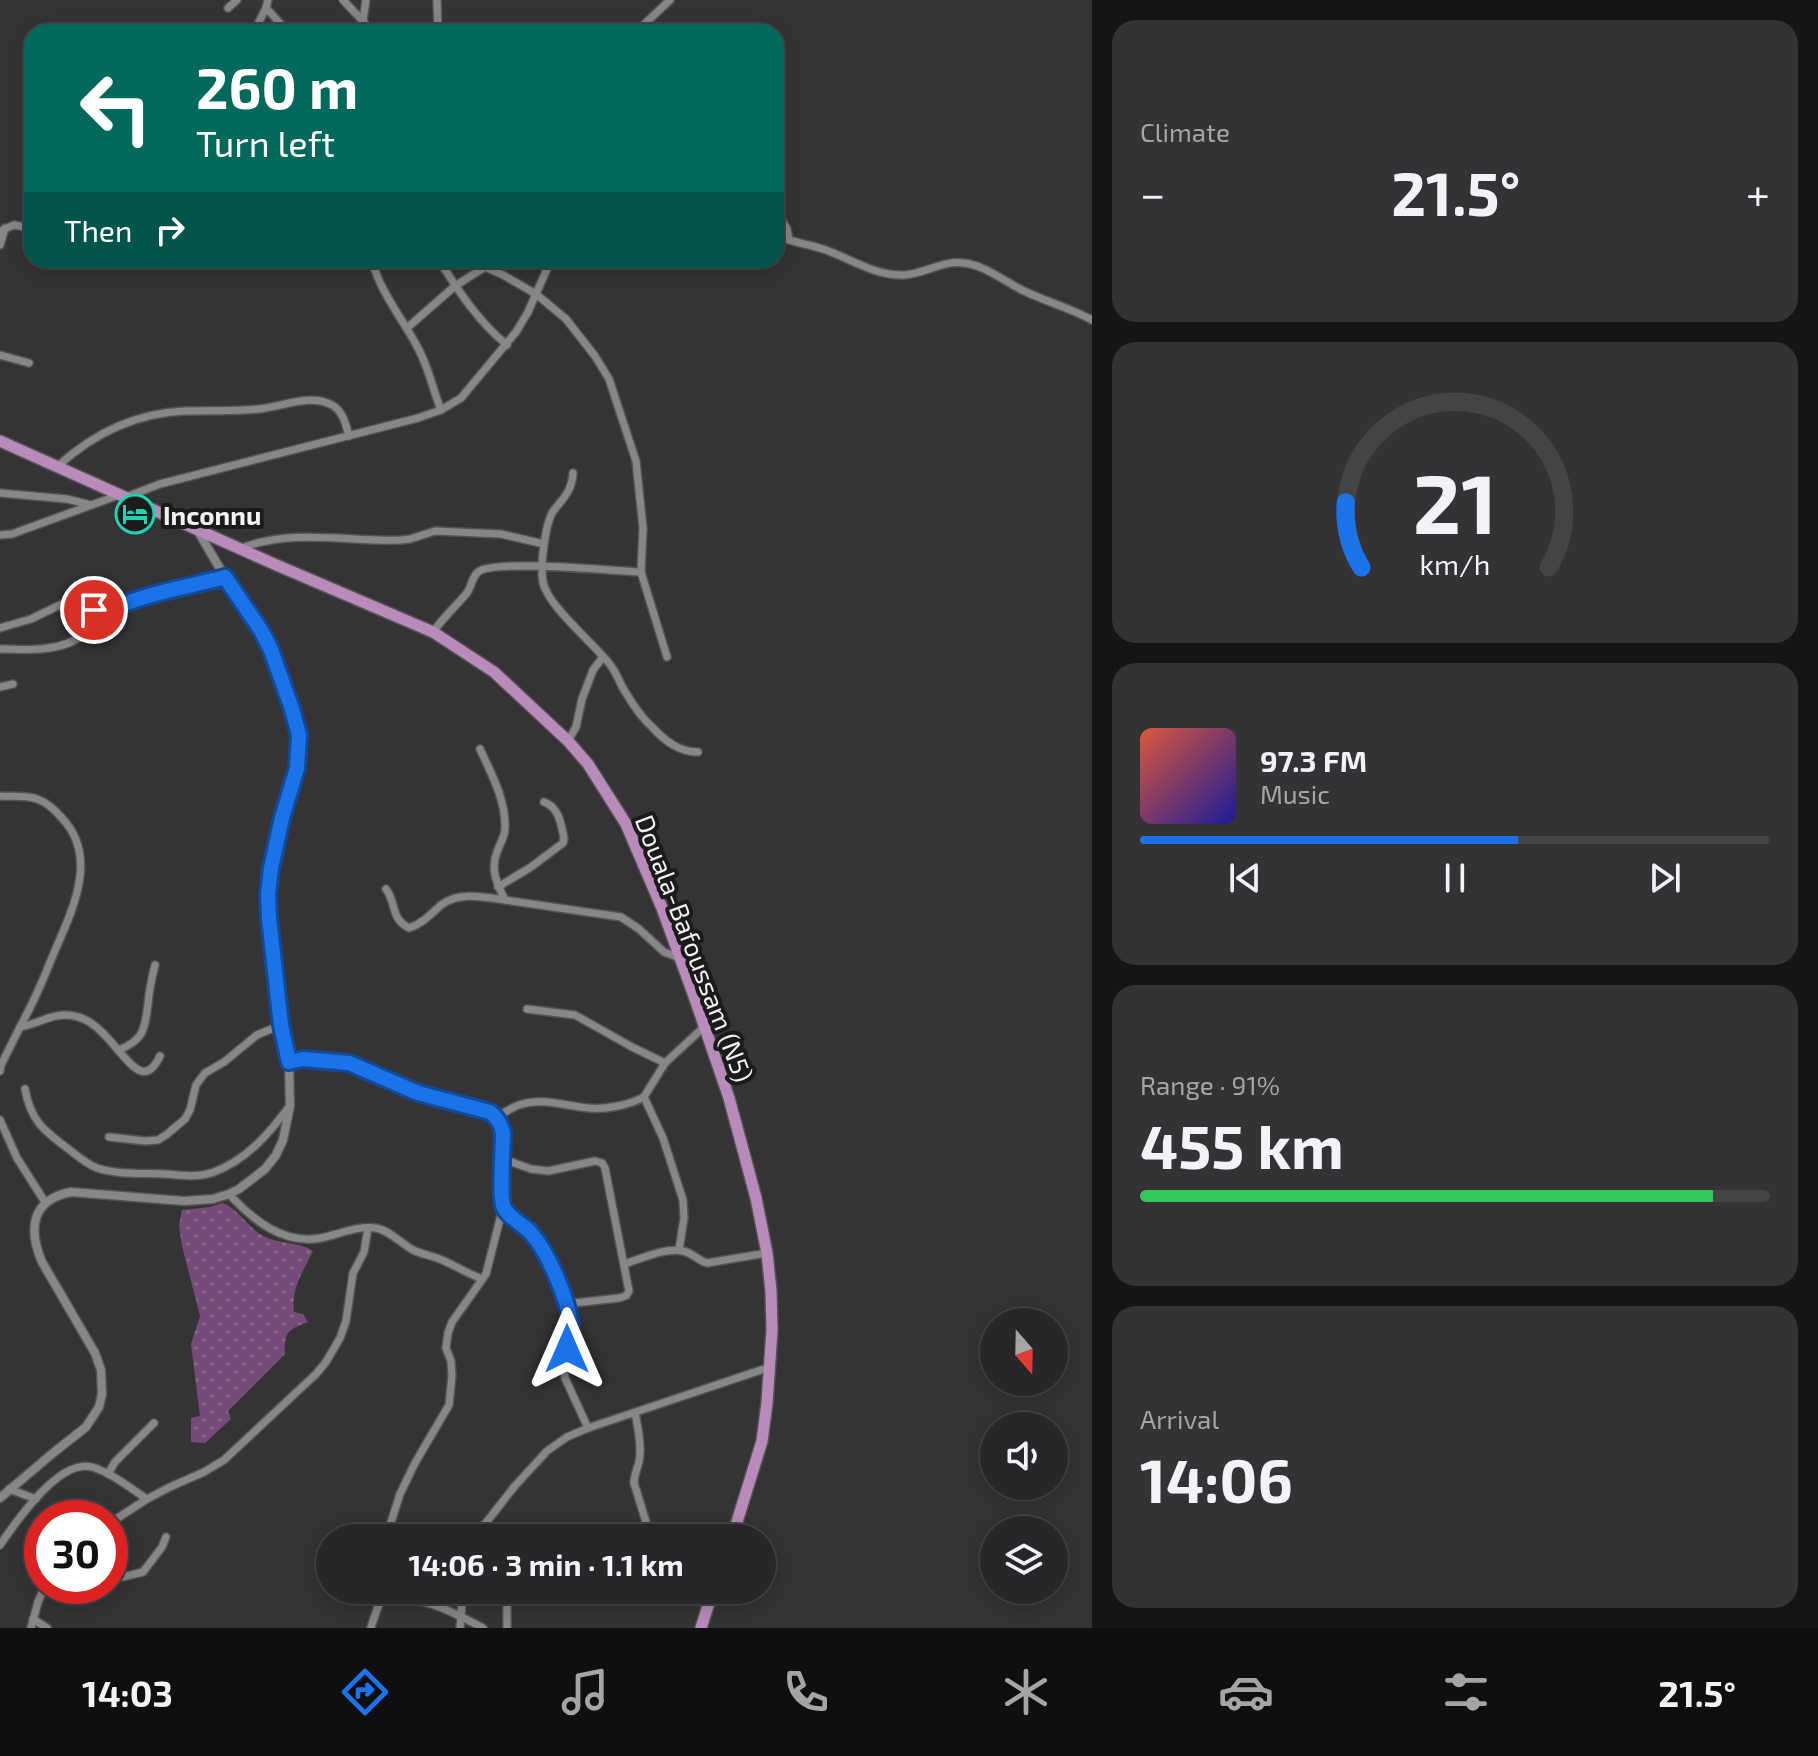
<!DOCTYPE html>
<html lang="en">
<head>
<meta charset="utf-8">
<style>
  body { margin:0; font-family:"Exo 2",sans-serif; background:#343234; color:#f1f3f6; height:100vh; display:flex; flex-direction:column; font-size:30px; white-space:nowrap }
  * { box-sizing:border-box; margin:0 }
  p { font-size:26px; color:#a5a5a8 }
  .icon { flex:none; width:44px; height:44px; fill:none; stroke:currentColor; stroke-width:2; stroke-linecap:round; stroke-linejoin:round }
  .map { position:relative; flex:1; overflow:hidden }
  .sheet { display:flex; flex-direction:column; gap:20px; padding:20px; background:#161516; width:726px }
  .sheet>* { flex:none }
  .guide { position:absolute; left:24px; top:24px; width:760px; height:244px; border-radius:24px; box-shadow:0 4px 20px #0003,0 0 0 2px #444345; background:#00695c; color:#fff; overflow:hidden }
  .needle { width:52px; rotate:160deg }
  .controls { position:absolute; left:980px; top:1308px; display:grid; gap:16px }
  .controls a { display:grid; place-items:center; width:88px; height:88px; border-radius:50%; background:#282628; box-shadow:0 4px 20px #0003,0 0 0 2px #444345; font-size:40px }
  .speed { position:absolute; left:24px; top:1500px; display:flex; gap:16px; font-size:40px; font-weight:700; text-align:center }
  .speed>* { display:grid; place-content:center; width:104px; height:104px; border-radius:50%; background:#282628; box-shadow:0 4px 20px #0003,0 0 0 2px #444345; line-height:1 }
  .speed .limit { border:12px solid #d22; background:#fff; color:#111 }
  .pin { position:absolute; display:grid; place-items:center; width:68px; height:68px; color:#fff; margin:-34px; border:4px solid #fff; border-radius:50%; box-shadow:0 2px 8px #0007 }
  .me { position:absolute; width:88px; margin:-44px; rotate:0deg; stroke-linejoin:round; filter:drop-shadow(0 0 6px #0008) }
  .turn { display:flex; align-items:center; gap:28px; height:168px; padding:0 40px; font-size:36px }
  .turn .icon { width:104px; height:104px; stroke-width:2.5 }
  .turn b { display:block; font-size:56px; line-height:68px }
  .then { display:flex; align-items:center; height:76px; padding:0 40px; background:#0003; gap:16px; font-size:30px }
  .big { font-size:60px; font-weight:700; line-height:1.1 }
  .sheet .widget { flex:1; display:flex; flex-direction:column; justify-content:center; gap:12px; min-width:0; padding:0 28px; border-radius:24px; background:#343234 }
  .sheet .dial { align-items:center; gap:0 }
  .dial svg { height:208px; overflow:visible; fill:none; stroke:#444345; stroke-width:7; stroke-linecap:round; text-anchor:middle }
  .dial text { fill:#f1f3f6; stroke:none }
  .song { display:flex; align-items:center; gap:24px }
  .cover { width:96px; height:96px; border-radius:12px; background:linear-gradient(135deg,hsl(10 70% 55%),hsl(240 70% 35%)) }
  .played { height:8px; border-radius:4px; background:linear-gradient(90deg,#1a73e8 60%,#444345 60%) }
  .keys { display:flex; justify-content:space-around; direction:ltr }
  .heat { display:flex; justify-content:space-between; align-items:center; font-size:44px; direction:ltr }
  .charge { height:12px; border-radius:6px; background:linear-gradient(90deg,#34c759 91%,#444345 0) }
  .trip { position:absolute; left:316px; top:1524px; width:460px; height:80px; border-radius:40px; background:#282628; box-shadow:0 4px 20px #0003,0 0 0 2px #444345; font-weight:700; line-height:80px; text-align:center }
  .dock { display:flex; height:128px; justify-content:space-around; align-items:center; background:#100f10; color:#a5a5a8 }
  .dock .icon { width:56px; height:56px }
  .dock .selected { color:#1a73e8 }
  .dock b { font-size:36px; color:#f1f3f6 }
  main { display:flex; flex:1; min-height:0 }
  .map>svg:first-child { display:block }
</style>
</head>
<body>
<main>
<div class="map">
<svg width="1092" height="1628" viewBox="0 0 1092 1628">
  <defs>
    <pattern id="grass-dots" width="8" height="8" patternUnits="userSpaceOnUse" patternTransform="scale(2)"><rect width="8" height="8" fill="#764b79"/><path d="M2 2h.1M6 6h.1" fill="none" stroke="#8a658c" stroke-width="1.8" stroke-linecap="round"/></pattern>
  </defs>
  <rect width="100%" height="100%" fill="#353335"/>
  <!-- grass -->
  <path fill="url(#grass-dots)" d="M222,1203c16,5 25,24 41,33 18,9 35,5 50,15 -10,21 -22,37 -19,61l9,2 5,8c-20,8 -24,9 -23,32l-57,57 3,8 -26,24 -14,-1v-24l9,-2 -9,-72 9,-28 -18,-70 -3,-20 3,-16 28,-3z"/>
  <g fill="none" stroke-linecap="round" stroke-linejoin="round">
    <!-- minor casing -->
    <g stroke="#555355" stroke-width="10">
      <g id="minor">
        <path d="M268,0l-2,8 22,24"/>
        <path d="M343,0l20,21 7,11"/>
        <path d="M437,0l1,32"/>
        <path d="M228,8l9,-8"/>
        <path d="M363,21l3,-21"/>
        <path d="M258,24l8,-16"/>
        <path d="M636,32l34,-32"/>
        <path d="M776,211l11,18 2,11"/>
        <path d="M0,231l14,-6 18,3"/>
        <path d="M776,235c15,7 31,9 47,14 27,9 51,27 81,26 20,-1 39,-15 60,-12 21,2 41,19 60,28 23,11 46,17 68,29"/>
        <path d="M0,245l5,-17"/>
        <path d="M372,260c8,33 32,60 47,90 10,19 14,40 22,60"/>
        <path d="M439,260c20,32 39,61 68,85"/>
        <path d="M479,260l6,7 18,8 33,19 30,25 29,37 14,23 27,82 7,67 -2,44 26,85"/>
        <path d="M407,328l48,-42 30,-19"/>
        <path d="M0,355l29,8"/>
        <path d="M58,466c35,-32 78,-53 127,-55 25,-1 50,1 74,-2 23,-2 51,-16 73,-4 11,6 14,20 17,31"/>
        <path d="M573,473c-1,17 -9,25 -19,37 -9,12 -14,57 -11,72 4,23 49,60 65,80 9,10 11,21 18,31 7,12 16,25 26,34 13,14 27,25 46,25"/>
        <path d="M0,493l67,6 24,6"/>
        <path d="M126,497l34,-13 258,-66 23,-8 20,-12 55,-66 12,-20 23,-52"/>
        <path d="M0,535l12,-1 107,-39"/>
        <path d="M242,548c50,-20 107,-6 159,-8l9,-1 25,-8 66,3 43,10"/>
        <path d="M0,628l31,-9 33,-16 16,1 23,9"/>
        <path d="M433,632c10,-14 22,-25 33,-38 6,-7 5,-16 12,-22 15,-13 137,-1 163,0"/>
        <path d="M0,649c26,1 63,3 84,-15 15,-13 18,-23 39,-31 32,-12 69,-17 102,-26"/>
        <path d="M0,687l13,-3"/>
        <path d="M568,741l8,-14 6,-28 11,-29 10,-13"/>
        <path d="M480,749c11,24 26,51 25,79 0,9 -5,15 -8,24 -7,17 0,32 8,48l116,17 18,12 25,23 16,6"/>
        <path d="M0,796c12,1 26,-1 37,3 9,3 18,11 24,18 41,42 8,99 -10,143 -9,23 -19,45 -31,67"/>
        <path d="M498,887l33,-20 32,-24 1,-5c-3,-14 -5,-31 -20,-36"/>
        <path d="M386,889c11,15 4,29 23,39 13,-4 22,-14 32,-23 18,-14 43,-8 64,-5"/>
        <path d="M527,1009l48,6 57,32 33,16"/>
        <path d="M118,1050c14,16 28,36 42,6"/>
        <path d="M289,1062l14,-3 46,4 69,30 72,19 6,5 5,7 2,9 -2,63 2,11 29,27 8,11 10,18 15,41 6,22 -7,40 1,12 23,50"/>
        <path d="M0,1071l1,-6 19,-38c12,-2 21,-7 32,-10 30,-9 49,12 66,33 26,-9 27,-22 30,-46 1,-14 4,-27 7,-39"/>
        <path d="M25,1089c6,34 21,43 46,62 9,7 16,13 26,17 21,7 47,5 68,6 17,1 33,4 49,-2 32,-12 55,-38 74,-64"/>
        <path d="M644,1097l19,41 20,62 1,18 -5,32"/>
        <path d="M496,1117c8,-4 15,-9 23,-12 23,-8 46,1 69,3 17,2 41,-3 56,-11l21,-34 40,-37"/>
        <path d="M0,1120l17,38 28,44"/>
        <path d="M109,1137l36,4 13,-1 8,-5 19,-16 5,-9 6,-25 9,-12 19,-11 33,-27 24,-10"/>
        <path d="M503,1159l28,10 17,2 47,-10 7,2 3,5 24,123 -3,5 -7,2 -54,6"/>
        <path d="M229,1194c24,26 54,51 92,44 17,-3 36,-13 55,-10 15,3 24,15 37,22 8,4 16,5 24,8 16,6 29,15 45,21"/>
        <path d="M624,1264c17,-5 41,-17 59,-13 9,2 15,9 24,12l60,-10"/>
        <path d="M635,1413c3,15 7,34 4,49 -2,8 -5,12 -5,21l17,55"/>
        <path d="M108,1474l7,-12 39,-39"/>
        <path d="M9,1489l27,10"/>
        <path d="M110,1523l37,-24 23,-12 34,-15 20,-12 92,-86 10,-12 14,-24 6,-17 7,-48 11,-21 4,-24"/>
        <path d="M482,1529l14,9"/>
        <path d="M386,1538l14,-44 15,-31 34,-58 3,-29 -1,-15 -5,-13 2,-15 4,-11 34,-48 17,-67"/>
        <path d="M474,1538l40,-51 33,-36 20,-14 21,-9 182,-61"/>
        <path d="M0,1545c16,-23 59,-87 92,-78 20,6 38,21 55,32"/>
        <path d="M110,1580l33,-8 19,-25 4,-10"/>
        <path d="M507,1590v38"/>
        <path d="M698,1590l14,3"/>
        <path d="M380,1601c35,-10 73,11 103,27"/>
        <path d="M33,1619l14,9"/>
        <path d="M371,1627l9,-26 2,-11"/>
        <path d="M31,1628l7,-26 7,-16"/>
        <path d="M460,1628l3,-38"/>
      </g>
    </g>
    <!-- tertiary casing -->
    <g stroke="#555355" stroke-width="11">
      <path id="tertiary" d="M0,1498l53,-45 33,-26 13,-20 3,-13 -1,-24 -6,-17 -53,-91c-14,-33 -11,-62 29,-70l113,9 29,-2 16,-5 10,-5 26,-20 11,-14 7,-15 7,-34 -1,-44 -8,-37 -12,-107 -1,-24 3,-26 11,-50 15,-50 2,-33 -7,-26 -21,-59 -9,-18 -37,-55 -29,-49"/>
    </g>
    <!-- trunk casing -->
    <g stroke="#555355" stroke-width="14">
      <g id="trunk">
        <path d="M0,441l274,123 159,68 61,40 74,69 20,23 38,60 36,84 32,88 35,102 27,100 11,55 4,38 1,39 -5,73 -5,38 -30,97"/>
        <path d="M701,1628l12,-38"/>
      </g>
    </g>
    <!-- minor -->
    <use href="#minor" stroke="#898689" stroke-width="7"/>
    <!-- tertiary -->
    <use href="#tertiary" stroke="#898689" stroke-width="8"/>
    <!-- trunk -->
    <use href="#trunk" stroke="#b88bba" stroke-width="11"/>
  </g>
  <g fill="none" stroke-linecap="round" stroke-linejoin="round">
    <!-- route casing -->
    <g stroke="#114b97" stroke-width="20">
      <path id="route" d="M94,610l9,3c38,-19 81,-25 122,-36l37,55 9,18 21,59 7,26 -2,33 -15,50 -11,50 -3,26 1,24 12,107 8,37 14,-3 46,4 69,30 72,19c8,6 11,12 13,21 0,14 -4,66 1,75 5,10 20,17 27,25 17,19 37,66 40,92 1,8 -2,16 -4,24"/>
    </g>
    <!-- route -->
    <use href="#route" stroke="#1a73e8" stroke-width="14"/>
  </g>
  <!-- icons -->
  <defs>
    <g id="hotel-ring" transform="scale(2)"><circle r="9.5" fill="#1c1b1c" stroke="#1ad5b2" stroke-width="1.5"/><path d="M-6-4.5h1.5V1H6V5H4.5V3h-9V5H-6ZM-4 0a1.8 1.8 0 1 1 3.6 0ZM.5 0V-2.5h3Q6-2.5 6 0Z" fill="#1ad5b2"/></g>
  </defs>
  <g fill-rule="evenodd">
    <use href="#hotel-ring" x="135" y="514"/>
  </g>
  <g text-anchor="middle" dominant-baseline="central" stroke-width="8" stroke-linejoin="round" paint-order="stroke">
    <!-- poi labels -->
    <g font-size="26" font-weight="bold" fill="#f3f1f3" stroke="#1c1b1c" text-anchor="start">
      <text x="163" y="514">Inconnu</text>
    </g>
    <!-- street labels -->
    <g font-size="26" fill="#f3f1f3" stroke="#1c1b1c">
      <text transform="translate(695 948) rotate(69)">Douala-Bafoussam (N5)</text>
    </g>
  </g>
</svg>
<div class="controls">
<a><svg class="needle" viewBox="-14 -14 28 28"><path d="M0-13l5 13h-10z" fill="#e53935"/><path d="M0 13l5-13h-10z" fill="#a5a5a8"/></svg></a>
<a><svg class="icon" aria-label="sound" viewBox="0 0 24 24"><path d="M4 9h4l5-4v14l-5-4H4zM17 9q2 3 0 6"/></svg></a>
<a><svg class="icon" aria-label="layers" viewBox="0 0 24 24"><path d="M12 4l9 5-9 5-9-5zM3 14l9 5 9-5"/></svg></a>
</div>
<div class="speed"><div class="limit">30</div></div>
<div class="pin" style="left:94px;top:610px;background:#d93025"><svg class="icon" aria-label="arrive" viewBox="0 0 24 24"><path d="M6 21V4h12l-3 4 3 4H6"/></svg></div>
<svg class="me" style="left:567px;top:1349px" viewBox="-20 -20 40 40"><path d="M0-17L14 15 0 8-14 15z" fill="#1a73e8" stroke="#fff" stroke-width="4"/></svg>
<div class="trip">14:06 · 3 min · 1.1 km</div>
<div class="guide">
<div class="turn"><svg class="icon" aria-label="left" viewBox="0 0 24 24"><path d="M17 20v-9H6M10 6l-5 5 5 5"/></svg><div><b>260 m</b>Turn left</div></div>
<div class="then">Then<svg class="icon" aria-label="right" viewBox="0 0 24 24"><path d="M7 20v-9h11M14 6l5 5-5 5"/></svg></div>
</div>
</div>
<section class="sheet">
<div class="widget"><p>Climate</p>
<div class="heat"><a>−</a><b class="big">21.5°</b><a>+</a></div>
</div>
<div class="widget dial"><svg viewBox="0 0 100 80">
<path d="M14 69A42 42 0 1 1 86 69"/>
<path d="M14 69A42 42 0 0 1 8 44" stroke="#1a73e8"/>
<text x="50" y="56" font-size="32" font-weight="700">21</text>
<text x="50" y="72" font-size="11">km/h</text>
</svg></div>
<div class="widget">
<div class="song"><i class="cover"></i><div><b>97.3 FM</b><p>Music</p></div></div>
<div class="played"></div>
<div class="keys"><svg class="icon" aria-label="previous" viewBox="0 0 24 24"><path d="M18 5L8 12l10 7zM5 5v14"/></svg><svg class="icon" aria-label="pause" viewBox="0 0 24 24"><path d="M8 5v14M16 5v14"/></svg><svg class="icon" aria-label="next" viewBox="0 0 24 24"><path d="M6 5l10 7-10 7zM19 5v14"/></svg></div>
</div>
<div class="widget"><p>Range · 91%</p><b class="big">455 km</b><div class="charge"></div></div>
<div class="widget"><p>Arrival</p><b class="big">14:06</b></div>
</section>
</main>
<nav class="dock">
<b>14:03</b>
<svg class="icon selected" aria-label="directions" viewBox="0 0 24 24"><path d="M12 3l9 9-9 9-9-9zM9 14v-3h6M13 9l2 2-2 2"/></svg>
<svg class="icon" aria-label="music" viewBox="0 0 24 24"><path d="M9 18V5l10-2v13"/><circle cx="6" cy="18" r="3"/><circle cx="16" cy="16" r="3"/></svg>
<svg class="icon" aria-label="phone" viewBox="0 0 24 24"><path d="M5 4h4l2 5-3 2q2 4 5 5l2-3 5 2v4C11 20 4 13 5 4z"/></svg>
<svg class="icon" aria-label="climate" viewBox="0 0 24 24"><path d="M12 3v18M4 7l16 10M4 17L20 7"/></svg>
<svg class="icon" aria-label="car" viewBox="0 0 24 24"><path d="M5 17H2v-5l4-1 3-4h7l3 4 3 1v5h-3M9 17h6M6 11h13"/><circle cx="7" cy="17" r="2"/><circle cx="17" cy="17" r="2"/></svg>
<svg class="icon" aria-label="filters" viewBox="0 0 24 24"><path d="M4 7h16M4 17h16"/><circle cx="9" cy="7" r="2"/><circle cx="15" cy="17" r="2"/></svg>
<b>21.5°</b>
</nav>
</body>
</html>
